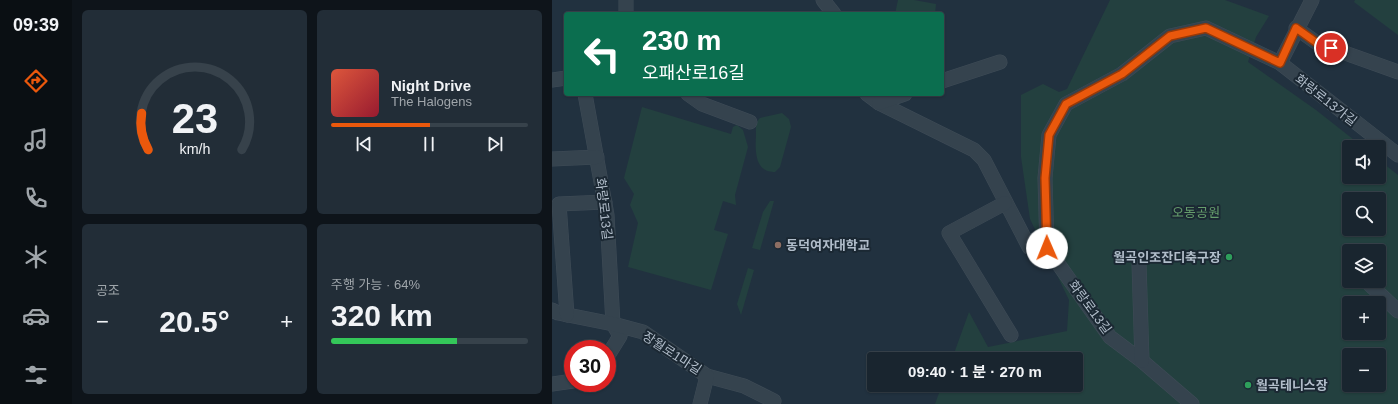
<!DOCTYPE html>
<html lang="ko">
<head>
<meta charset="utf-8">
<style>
  body { margin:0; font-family:Helvetica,"Noto Sans KR",sans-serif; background:#222d37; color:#f1f3f6; height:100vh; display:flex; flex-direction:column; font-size:15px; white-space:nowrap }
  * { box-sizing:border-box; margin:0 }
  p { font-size:13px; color:#9fa5aa }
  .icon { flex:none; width:22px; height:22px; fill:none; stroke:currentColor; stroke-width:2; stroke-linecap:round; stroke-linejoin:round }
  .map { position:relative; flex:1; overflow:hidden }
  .sheet { display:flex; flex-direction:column; gap:10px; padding:10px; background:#0e141a; width:480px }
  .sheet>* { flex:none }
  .top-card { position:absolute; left:12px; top:12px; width:380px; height:84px; border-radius:4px; box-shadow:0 1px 3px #0004,0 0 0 1px #37424b; background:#0b6e4f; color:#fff; overflow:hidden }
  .controls { position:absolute; left:790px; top:140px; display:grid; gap:8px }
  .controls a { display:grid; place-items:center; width:44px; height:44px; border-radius:4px; background:#19252f; box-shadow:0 1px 3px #0004,0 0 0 1px #37424b; font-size:20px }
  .speed { position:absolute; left:12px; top:340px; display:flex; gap:8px; font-size:20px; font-weight:700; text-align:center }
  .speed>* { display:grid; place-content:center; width:52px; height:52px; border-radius:50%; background:#19252f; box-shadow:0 1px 3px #0004,0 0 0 1px #37424b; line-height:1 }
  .speed .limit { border:6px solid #d22; background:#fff; color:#111 }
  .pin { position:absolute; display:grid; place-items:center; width:34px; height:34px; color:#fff; margin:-17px; border:2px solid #fff; border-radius:50%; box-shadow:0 1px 4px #0007 }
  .me { position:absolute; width:44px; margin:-22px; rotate:359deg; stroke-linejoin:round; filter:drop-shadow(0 0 3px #0008) }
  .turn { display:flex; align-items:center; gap:14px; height:84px; padding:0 12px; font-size:18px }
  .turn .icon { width:52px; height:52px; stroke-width:2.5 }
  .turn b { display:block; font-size:28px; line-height:34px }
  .big { font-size:30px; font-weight:700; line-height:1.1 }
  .sheet .tile { flex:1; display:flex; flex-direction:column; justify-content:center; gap:6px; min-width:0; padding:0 14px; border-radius:6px; background:#222d37 }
  .sheet .dial { align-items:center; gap:0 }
  .dial svg { height:104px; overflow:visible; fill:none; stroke:#37424b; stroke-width:7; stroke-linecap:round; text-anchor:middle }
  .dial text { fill:#f1f3f6; stroke:none }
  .song { display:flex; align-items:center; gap:12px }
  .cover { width:48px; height:48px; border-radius:6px; background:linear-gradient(135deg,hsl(10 70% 55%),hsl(350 70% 35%)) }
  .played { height:4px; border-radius:2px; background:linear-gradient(90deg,#ea580c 50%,#37424b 50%) }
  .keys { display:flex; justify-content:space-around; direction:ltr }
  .heat { display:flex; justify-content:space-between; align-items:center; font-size:22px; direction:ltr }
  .charge { height:6px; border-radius:3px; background:linear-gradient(90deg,#34c759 64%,#37424b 0) }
  .sheet .tiles { flex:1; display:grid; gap:10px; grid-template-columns:repeat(2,1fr) }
  .trip { position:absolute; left:315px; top:352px; width:216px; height:40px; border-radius:4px; background:#19252f; box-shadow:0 1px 3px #0004,0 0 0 1px #37424b; font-weight:700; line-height:40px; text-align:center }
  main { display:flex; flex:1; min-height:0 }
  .dock { display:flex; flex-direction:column; width:72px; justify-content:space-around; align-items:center; background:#0a0f13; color:#9fa5aa }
  .dock .icon { width:28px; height:28px }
  .dock .selected { color:#ea580c }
  .dock b { font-size:18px; color:#f1f3f6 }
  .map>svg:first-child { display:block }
</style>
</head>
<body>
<main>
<nav class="dock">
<b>09:39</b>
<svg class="icon selected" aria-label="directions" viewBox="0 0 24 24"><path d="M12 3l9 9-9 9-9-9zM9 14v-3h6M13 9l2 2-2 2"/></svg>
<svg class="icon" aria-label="music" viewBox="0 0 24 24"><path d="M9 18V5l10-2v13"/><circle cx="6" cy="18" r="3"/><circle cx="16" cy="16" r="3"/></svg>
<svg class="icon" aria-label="phone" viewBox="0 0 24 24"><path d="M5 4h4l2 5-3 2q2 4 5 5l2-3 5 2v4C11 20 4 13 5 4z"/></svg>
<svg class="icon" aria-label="climate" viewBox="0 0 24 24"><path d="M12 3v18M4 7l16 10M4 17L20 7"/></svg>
<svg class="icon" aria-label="car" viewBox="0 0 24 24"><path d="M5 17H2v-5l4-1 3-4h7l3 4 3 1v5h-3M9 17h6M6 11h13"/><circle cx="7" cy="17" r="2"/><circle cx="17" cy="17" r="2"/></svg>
<svg class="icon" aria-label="filters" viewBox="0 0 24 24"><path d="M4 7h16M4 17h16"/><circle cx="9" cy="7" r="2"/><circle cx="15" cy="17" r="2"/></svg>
</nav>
<section class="sheet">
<div class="tiles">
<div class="tile dial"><svg viewBox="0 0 100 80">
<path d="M14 69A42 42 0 1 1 86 69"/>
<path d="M14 69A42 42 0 0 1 9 41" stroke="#ea580c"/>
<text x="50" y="56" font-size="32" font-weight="700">23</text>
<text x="50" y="72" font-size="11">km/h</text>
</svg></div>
<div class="tile">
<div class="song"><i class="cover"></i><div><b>Night Drive</b><p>The Halogens</p></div></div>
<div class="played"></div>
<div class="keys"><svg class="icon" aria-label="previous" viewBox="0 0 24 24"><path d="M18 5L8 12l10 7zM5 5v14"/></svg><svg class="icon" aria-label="pause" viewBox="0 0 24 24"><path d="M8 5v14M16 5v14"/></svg><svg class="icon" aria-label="next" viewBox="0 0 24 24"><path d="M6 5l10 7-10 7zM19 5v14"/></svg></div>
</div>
<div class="tile"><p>공조</p>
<div class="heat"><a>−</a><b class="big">20.5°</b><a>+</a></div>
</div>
<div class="tile"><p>주행 가능 · 64%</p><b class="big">320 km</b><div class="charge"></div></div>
</div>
</section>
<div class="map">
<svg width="846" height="404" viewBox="0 0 846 404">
  <rect width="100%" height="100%" fill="#21313f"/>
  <!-- green -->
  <g fill="#23403f" fill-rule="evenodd">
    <path d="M346,0h16l22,4 -1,10h-40z"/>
    <path d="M558,0h115l44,16 -13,21 -8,25 68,48 47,37h-14v30h30v-17l19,15v229h-463l7,-19h134v-26h-124l17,-47 19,35 79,-16 2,-31 -39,-81 -9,-62v-62l22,-11 16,8 8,-3zM797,199h30v30h-30zM797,251h30v30h-30zM797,303h30v30h-30zM797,355h30v30h-30z"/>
    <path d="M803,0h43v35l-44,-33z"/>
    <path d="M90,107l89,27 2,-7 4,-2 6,5 5,17 -13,48 1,10 -13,-4 -9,29 14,4 -17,56 -83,-23 10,-44 -8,-18 4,-11 -10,-16z"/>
    <path d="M230,113l7,6 2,8 -11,40 -5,5c-20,1 -20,-21 -19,-36 0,-7 -1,-13 4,-18z"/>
    <path d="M218,201h4l-14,49 -8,-2 11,-36z"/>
    <path d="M196,268l6,2 -13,45 -4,-11z"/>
  </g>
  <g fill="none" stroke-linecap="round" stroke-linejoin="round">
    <!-- minor casing -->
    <g stroke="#3f4c57" stroke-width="15">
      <g id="minor">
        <path d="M74,0v14"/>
        <path d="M271,0l11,14"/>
        <path d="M744,28l21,15 81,29"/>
        <path d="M728,63l32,-63"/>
        <path d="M0,80l14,-2"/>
        <path d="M390,81l58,-19"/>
        <path d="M33,94l22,121 6,109 7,12 -13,21"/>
        <path d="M136,94l14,10 48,18"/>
        <path d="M315,94l12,9 95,47 10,10 45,87 18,1"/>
        <path d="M327,103l26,-9"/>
        <path d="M0,159l45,-2"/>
        <path d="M453,203l-56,30 62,102"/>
        <path d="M495,248l-2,-70 4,-43 17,-31 56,-30 48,-38 36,-8 74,35 118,92"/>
        <path d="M495,248l63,89 32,24 50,43"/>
        <path d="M587,263l3,98"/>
        <path d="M814,281l32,30"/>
        <path d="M0,310l6,3 55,11 30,8 64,44 37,10 30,15"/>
        <path d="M15,315l-8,-111 46,-2"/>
        <path d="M0,384l21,-3"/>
        <path d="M148,404l7,-28"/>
      </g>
    </g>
    <!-- minor -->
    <use href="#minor" stroke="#35434e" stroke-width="14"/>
  </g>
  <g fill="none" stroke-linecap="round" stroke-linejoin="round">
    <!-- route casing -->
    <g stroke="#983908" stroke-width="10">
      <path id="route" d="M495,248l-2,-70 4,-43 17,-31 56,-30 48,-38 36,-8 74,35 16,-35 21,15 14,5"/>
    </g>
    <!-- route -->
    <use href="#route" stroke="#ea580c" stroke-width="7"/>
  </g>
  <!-- markers -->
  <circle fill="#8d6e63" stroke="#1b2833" stroke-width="1.5" cx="226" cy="245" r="4"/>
  <g fill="#2e9e5b" stroke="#1b2833" stroke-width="1.5">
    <circle cx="677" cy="257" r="4"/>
    <circle cx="696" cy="385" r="4"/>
  </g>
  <g text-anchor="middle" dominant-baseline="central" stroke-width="4" stroke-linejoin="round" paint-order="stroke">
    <!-- street labels -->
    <g font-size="13" fill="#b1bdca" stroke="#1b2833">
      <text transform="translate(774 100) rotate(38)">화랑로13가길</text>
      <text transform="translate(52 209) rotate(83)">화랑로13길</text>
      <text transform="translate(538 307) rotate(54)">화랑로13길</text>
      <text transform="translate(120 353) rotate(33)">장월로1마길</text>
    </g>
    <!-- park labels -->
    <g font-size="13" fill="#669d6c" stroke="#1b2833">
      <text x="644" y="212">오동공원</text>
    </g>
    <!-- poi labels -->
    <g font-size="13" font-weight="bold" fill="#b1bdca" stroke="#1b2833" text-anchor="start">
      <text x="234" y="245">동덕여자대학교</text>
      <text x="669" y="257" text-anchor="end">월곡인조잔디축구장</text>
      <text x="704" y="385">월곡테니스장</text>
    </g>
  </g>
</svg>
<div class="controls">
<a><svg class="icon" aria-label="sound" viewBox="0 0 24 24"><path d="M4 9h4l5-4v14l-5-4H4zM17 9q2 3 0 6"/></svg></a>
<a><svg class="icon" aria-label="search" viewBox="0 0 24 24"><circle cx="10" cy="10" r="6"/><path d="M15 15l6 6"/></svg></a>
<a><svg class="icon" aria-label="layers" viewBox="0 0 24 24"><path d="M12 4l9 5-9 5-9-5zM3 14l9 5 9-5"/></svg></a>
<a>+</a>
<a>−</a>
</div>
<div class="speed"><div class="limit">30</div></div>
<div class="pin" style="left:779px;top:48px;background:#d93025"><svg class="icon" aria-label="arrive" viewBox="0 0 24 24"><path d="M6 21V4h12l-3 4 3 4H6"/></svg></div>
<svg class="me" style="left:495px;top:248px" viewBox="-20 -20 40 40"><circle r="19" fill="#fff"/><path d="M0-13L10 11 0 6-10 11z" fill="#ea580c"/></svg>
<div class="trip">09:40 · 1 분 · 270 m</div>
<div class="top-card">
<div class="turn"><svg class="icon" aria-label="left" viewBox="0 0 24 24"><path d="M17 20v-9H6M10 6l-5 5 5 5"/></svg><div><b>230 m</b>오패산로16길</div></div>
</div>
</div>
</main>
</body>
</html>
